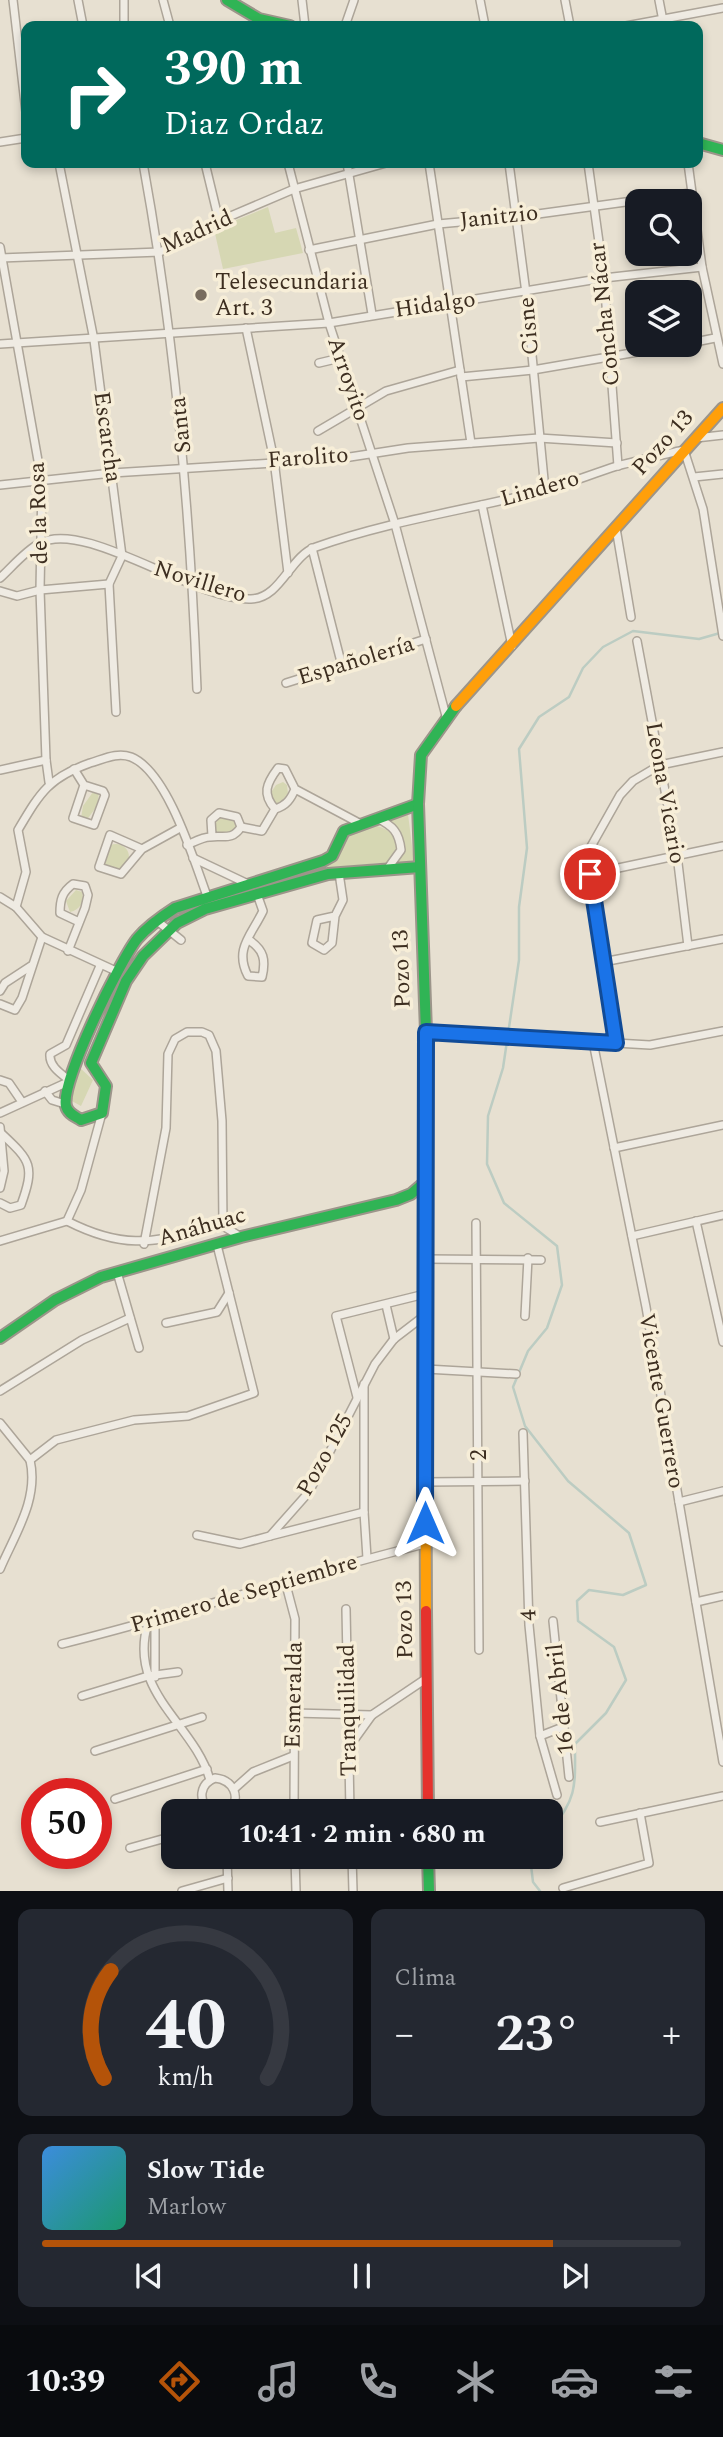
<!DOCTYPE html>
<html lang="es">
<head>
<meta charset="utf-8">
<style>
  body { margin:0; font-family:Spectral,serif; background:#242831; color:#f1f3f6; height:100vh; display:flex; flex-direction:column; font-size:26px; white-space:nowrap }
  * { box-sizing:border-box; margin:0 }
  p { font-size:23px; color:#9ea1a6 }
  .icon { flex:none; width:38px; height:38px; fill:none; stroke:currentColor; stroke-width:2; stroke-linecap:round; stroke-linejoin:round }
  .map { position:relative; height:1891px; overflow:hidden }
  .panel { display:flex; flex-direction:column; gap:18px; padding:18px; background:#0d0f14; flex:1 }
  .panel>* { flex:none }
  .banner { position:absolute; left:21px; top:21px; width:682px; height:147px; border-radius:14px; box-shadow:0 4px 10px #0003; background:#00695c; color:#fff; overflow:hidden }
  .tools { position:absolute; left:625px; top:189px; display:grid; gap:14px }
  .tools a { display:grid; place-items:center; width:77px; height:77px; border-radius:14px; background:#171b24; box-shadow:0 4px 10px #0003; font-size:35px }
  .speed { position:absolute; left:21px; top:1778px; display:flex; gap:14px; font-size:35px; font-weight:700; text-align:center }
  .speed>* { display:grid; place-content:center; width:91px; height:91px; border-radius:50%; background:#171b24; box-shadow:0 4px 10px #0003; line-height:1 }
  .speed .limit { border:10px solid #d22; background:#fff; color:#111 }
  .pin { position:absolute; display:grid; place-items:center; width:60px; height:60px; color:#fff; margin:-30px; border:4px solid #fff; border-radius:50%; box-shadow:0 2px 7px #0007 }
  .me { position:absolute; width:77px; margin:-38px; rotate:0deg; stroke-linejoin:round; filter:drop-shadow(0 0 5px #0008) }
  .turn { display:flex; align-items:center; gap:24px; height:147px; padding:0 28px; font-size:32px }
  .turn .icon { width:91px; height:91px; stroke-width:2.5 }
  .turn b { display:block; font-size:49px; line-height:60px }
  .big { font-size:52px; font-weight:700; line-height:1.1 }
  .panel .card { flex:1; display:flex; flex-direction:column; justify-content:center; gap:10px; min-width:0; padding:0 24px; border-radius:14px; background:#242831 }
  .panel .dial { align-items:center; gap:0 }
  .dial svg { height:182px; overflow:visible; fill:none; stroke:#363941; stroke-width:7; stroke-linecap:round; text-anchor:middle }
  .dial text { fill:#f1f3f6; stroke:none }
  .song { display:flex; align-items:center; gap:21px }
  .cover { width:84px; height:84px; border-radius:10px; background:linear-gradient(135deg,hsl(210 70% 55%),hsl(160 70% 35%)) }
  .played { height:7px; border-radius:4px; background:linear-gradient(90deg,#b45309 80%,#363941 80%) }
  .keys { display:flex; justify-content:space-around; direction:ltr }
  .heat { display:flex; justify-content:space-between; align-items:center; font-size:38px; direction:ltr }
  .panel .tiles { flex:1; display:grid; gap:18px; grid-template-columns:1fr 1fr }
  .card:last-child { grid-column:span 2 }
  .trip { position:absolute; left:161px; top:1799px; width:402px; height:70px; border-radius:14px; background:#171b24; box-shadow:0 4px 10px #0003; font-weight:700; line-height:70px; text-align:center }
  .tabs { display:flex; height:112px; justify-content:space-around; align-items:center; background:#090b0e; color:#9ea1a6 }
  .tabs .icon { width:49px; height:49px }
  .tabs .active { color:#b45309 }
  .tabs b { font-size:32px; color:#f1f3f6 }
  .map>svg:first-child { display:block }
</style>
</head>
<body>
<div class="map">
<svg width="723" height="1891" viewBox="0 0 723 1891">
  <rect width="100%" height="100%" fill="#e7e0d1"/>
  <!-- green -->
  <g fill="#d6d7b3">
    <path d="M268,207l7,26 21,-5 7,25 -80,16 -9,-40z"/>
    <path d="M283,782l4,3 1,9 -12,13 -6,-13 6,-9z"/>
    <path d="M93,792l6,1 -2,13 -11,15 -5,-3 2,-12z"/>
    <path d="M226,814l11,6 1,7 -9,7 -13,-2 -2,-3 4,-12z"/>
    <path d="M408,814l6,48 -22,4 9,-14 -13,-31z"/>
    <path d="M377,826c13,4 18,9 21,22l-7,14 -65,6 20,-33z"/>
    <circle cx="116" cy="857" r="13"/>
    <path d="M76,890l6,2c3,9 -2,18 -12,20l-4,-11z"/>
    <path d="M79,1067l14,13 -12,26 -13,-7 -2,-8z"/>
  </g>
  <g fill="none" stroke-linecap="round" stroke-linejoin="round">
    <!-- stream -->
    <g stroke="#bcccc2" stroke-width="2.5">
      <path d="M551,1830c27,-33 24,-46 24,-86l31,-31 20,-33 -12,-33 -36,-26 -1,-20 12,-11 34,5 23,-10 -17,-52 -61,-52 -43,-55 -12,-39 15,-36 19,-23 15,-43 -5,-39 -53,-43 -17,-39 1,-48 15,-48 16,-108v-53l8,-59 -8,-99 20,-32 30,-20 14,-29 20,-21 30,-16 66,8 21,-6"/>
      <path d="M530,1857l3,25 7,9"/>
    </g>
    <!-- street casing -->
    <g stroke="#ada599" stroke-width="10">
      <g id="street">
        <path d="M13,0l13,112"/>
        <path d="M78,0l5,26"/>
        <path d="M163,0l7,26"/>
        <path d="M302,0l3,26"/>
        <path d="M480,0l5,26"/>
        <path d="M565,0l5,26"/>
        <path d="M659,0l5,26"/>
        <path d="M124,26v-26"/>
        <path d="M345,26l9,-26"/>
        <path d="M626,26l97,-18"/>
        <path d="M0,142l26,-4"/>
        <path d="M59,163l35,177 28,216 -13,28 7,128"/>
        <path d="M143,163c32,176 47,347 54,526"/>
        <path d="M205,163l14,58"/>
        <path d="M288,163l41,160 66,201 51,192"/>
        <path d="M347,163l25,151"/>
        <path d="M429,163l42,280"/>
        <path d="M509,163l17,130 19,197"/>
        <path d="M588,163l16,115 14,188"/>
        <path d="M688,163l14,104 21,97"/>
        <path d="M0,247l42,236 -2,107 6,170 3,22"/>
        <path d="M309,250l129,-26 78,-7 175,-24"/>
        <path d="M0,258l160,-6 59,-31 75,-32 92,-26"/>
        <path d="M246,328l28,132 14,113"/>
        <path d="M690,343l25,-5"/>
        <path d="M0,344l329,-21 275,-45 98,-11"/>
        <path d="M319,363l21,-5"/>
        <path d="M461,377l72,-7 145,-25"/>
        <path d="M318,431l68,-40 74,-21"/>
        <path d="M696,438l27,-3"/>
        <path d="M694,477l29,-3"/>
        <path d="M0,485l112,-12 225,-14 71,-11 131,-10 78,5"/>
        <path d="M482,505l30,141"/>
        <path d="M616,528l15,89"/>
        <path d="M312,548l30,118"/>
        <path d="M0,578c12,-11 25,-27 40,-35 46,-24 155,58 211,56 30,-1 39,-43 65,-52 73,-26 151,-37 226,-56 25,-7 50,-17 75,-25 22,-6 45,-11 67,-16l19,59 20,127"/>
        <path d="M0,591l17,5 23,-6 69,-6"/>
        <path d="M637,641l40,214 11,91"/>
        <path d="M286,683l140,-44"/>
        <path d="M74,769l10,16 19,6 2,4 -11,30 -21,-7 11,-33"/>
        <path d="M0,770l46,-10"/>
        <path d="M295,789c-4,10 -9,17 -20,20 -13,-15 -9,-25 3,-41l7,1 10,20 64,34"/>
        <path d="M377,818c16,8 22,14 24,32l-13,18"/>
        <path d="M241,827l21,4 13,-22"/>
        <path d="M187,845c7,-3 16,-8 23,-8 13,-2 22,4 31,-10l-4,-10 -18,-4 -8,7 1,16"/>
        <path d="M142,849l-32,-14 -11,32 22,7 21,-25 38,-21"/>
        <path d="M193,858l55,26"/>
        <path d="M590,874l133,-28"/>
        <path d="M0,897l16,10 26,30 76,35"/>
        <path d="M16,907l10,-35 -8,-42c22,-37 30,-52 72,-67 14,-4 27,-11 41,-6 37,15 63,104 76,139"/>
        <path d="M335,916l-18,4 -5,23 12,7 8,-7 3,-27 8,-16 -4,-27"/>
        <path d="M156,920l25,20"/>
        <path d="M249,940c15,10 17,20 13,37l-14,-1c-14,-27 3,-40 15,-65l-6,-17"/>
        <path d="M68,951l17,-43 3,-13 -3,-9 -12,-2c-11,8 -13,16 -13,29l17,8"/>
        <path d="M603,962l120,-23"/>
        <path d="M0,991l5,-8 26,-17"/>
        <path d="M0,1004l15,6 7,-12 20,-61"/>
        <path d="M426,1032l224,13 73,-14"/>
        <path d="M593,1042l53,265 77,455"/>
        <path d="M616,1043l-27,-193 31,-55 13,-14 27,-16 63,-13"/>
        <path d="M0,1080l9,3 13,19"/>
        <path d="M69,1080c-9,-7 -20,-14 -19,-26l16,-9 34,-79"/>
        <path d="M45,1091l7,9 13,4"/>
        <path d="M0,1113l68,-31"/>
        <path d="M0,1127l4,44 -4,17"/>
        <path d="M614,1148l109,-23"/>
        <path d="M0,1203l10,5 11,-3c14,-39 10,-44 -19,-71"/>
        <path d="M67,1221l14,-31 21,-77"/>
        <path d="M696,1221l27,121"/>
        <path d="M476,1223l3,427"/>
        <path d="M632,1236l91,-21"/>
        <path d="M0,1241l67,-20c63,32 91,19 156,5l18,11"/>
        <path d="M144,1244l22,-116 2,-74 7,-15 12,-7h15l7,3 7,16 6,70 1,105"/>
        <path d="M426,1259l115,1"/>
        <path d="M117,1272l22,76"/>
        <path d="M386,1305l8,34"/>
        <path d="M525,1316l3,-58"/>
        <path d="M166,1323l51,-11 12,-19"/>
        <path d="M426,1369l90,5"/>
        <path d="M364,1384v128l3,46"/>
        <path d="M0,1391l82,-51 48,-22"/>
        <path d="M357,1397l-21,-81 89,-22"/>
        <path d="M0,1423l30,37"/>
        <path d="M523,1433l6,192 11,111 17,59"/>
        <path d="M425,1482l100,-1"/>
        <path d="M679,1502l44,-11"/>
        <path d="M197,1535l43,9 30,-8 39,-44 66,-128 19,-25 30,-23"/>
        <path d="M270,1536l94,-24"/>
        <path d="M0,1569c15,-35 39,-70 30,-109l26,-20 78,-20 54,-4 66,-23 -37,-148"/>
        <path d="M285,1581l10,38 -1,192"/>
        <path d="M696,1602l27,-6"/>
        <path d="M346,1609l4,202"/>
        <path d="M553,1621l16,156"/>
        <path d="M148,1623c-21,70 46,100 62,157"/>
        <path d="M62,1644c122,-30 241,-70 363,-100"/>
        <path d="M155,1677v-58"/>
        <path d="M82,1696l66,-20 30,-4"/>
        <path d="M294,1713l78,2 55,-37"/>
        <path d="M540,1736l23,-9"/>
        <path d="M349,1747l23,-32"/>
        <path d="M95,1751l107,-34"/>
        <path d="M234,1789l19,-17 40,-16"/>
        <path d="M115,1799l92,-30"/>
        <path d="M210,1811c-12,-10 -11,-27 5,-33 18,2 27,19 14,33"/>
        <path d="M600,1822l123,-26"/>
        <path d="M130,1848l43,-12"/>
        <path d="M227,1857l1,34"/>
        <path d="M295,1857l1,34"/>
        <path d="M352,1857l1,34"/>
        <path d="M563,1888l86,-25 -9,-50"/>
        <path d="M182,1891l46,-13"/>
      </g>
    </g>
    <!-- fast casing -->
    <g stroke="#9c958a" stroke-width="14">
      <g id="fast">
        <path d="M227,0l32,19 31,7"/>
        <path d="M698,143l25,7"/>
        <path d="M418,804l-74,27 -12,25 -9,5 -148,47c-14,9 -27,18 -38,31 -17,22 -77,143 -71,167 2,8 9,10 15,14l21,-7 4,-27 -15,-23 35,-82 17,-25 34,-33 28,-14 123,-35 92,-7"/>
        <path d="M0,1338l55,-38 46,-23 140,-40 155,-37 15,-6 14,-12"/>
        <path d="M425,1375l1,-343 -8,-228 3,-49 35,-49"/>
        <path d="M428,1857l1,34"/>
      </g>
    </g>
    <!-- slow casing -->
    <g stroke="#9c958a" stroke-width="14">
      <g id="slow">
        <path d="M456,706l267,-298"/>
        <path d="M425,1375l1,236"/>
      </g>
    </g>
    <!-- jam casing -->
    <g stroke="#9c958a" stroke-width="14">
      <path id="jam" d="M426,1611l2,200"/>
    </g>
    <!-- street -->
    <use href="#street" stroke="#efebe3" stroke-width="7"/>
    <!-- fast -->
    <use href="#fast" stroke="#30b455" stroke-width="10"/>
    <!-- slow -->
    <use href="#slow" stroke="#ff9f0a" stroke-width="10"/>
    <!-- jam -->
    <use href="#jam" stroke="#e5322d" stroke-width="10"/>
  </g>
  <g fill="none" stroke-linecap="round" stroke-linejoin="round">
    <!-- route casing -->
    <g stroke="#114b97" stroke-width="18">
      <path id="route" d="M425,1523l1,-491 190,11 -26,-169"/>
    </g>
    <!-- route -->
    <use href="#route" stroke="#1a73e8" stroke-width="12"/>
  </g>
  <!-- markers -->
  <circle fill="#786c5e" stroke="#f7eed8" stroke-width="2.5" cx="201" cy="295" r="7"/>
  <g text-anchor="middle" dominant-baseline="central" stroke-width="7" stroke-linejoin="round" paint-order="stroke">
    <!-- street labels -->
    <g font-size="23" fill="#3d2e20" stroke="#f7eed8">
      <text transform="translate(499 217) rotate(-6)">Janitzio</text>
      <text transform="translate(197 232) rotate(-24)">Madrid</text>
      <text transform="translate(435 305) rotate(-8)">Hidalgo</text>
      <text transform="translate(605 314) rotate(-96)">Concha Nácar</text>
      <text transform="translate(529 326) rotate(-95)">Cisne</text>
      <text transform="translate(348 379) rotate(71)">Arroyito</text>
      <text transform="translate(181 425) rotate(-96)">Santa</text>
      <text transform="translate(107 437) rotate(82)">Escarcha</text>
      <text transform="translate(663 443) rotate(-48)">Pozo 13</text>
      <text transform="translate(308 458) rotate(-4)">Farolito</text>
      <text transform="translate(540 489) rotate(-16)">Lindero</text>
      <text transform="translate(39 513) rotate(-92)">de la Rosa</text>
      <text transform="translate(200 582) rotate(17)">Novillero</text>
      <text transform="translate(356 661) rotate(-17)">Españolería</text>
      <text transform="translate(665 793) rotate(80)">Leona Vicario</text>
      <text transform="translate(402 969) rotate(-92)">Pozo 13</text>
      <text transform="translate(202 1227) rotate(-16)">Anáhuac</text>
      <text transform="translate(661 1401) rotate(80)">Vicente Guerrero</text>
      <text transform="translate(325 1455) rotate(-61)">Pozo 125</text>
      <text transform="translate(479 1455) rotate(-90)">2</text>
      <text transform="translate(244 1594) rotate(-16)">Primero de Septiembre</text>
      <text transform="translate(529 1615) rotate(-93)">4</text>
      <text transform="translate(405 1620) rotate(-91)">Pozo 13</text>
      <text transform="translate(294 1695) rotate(-89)">Esmeralda</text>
      <text transform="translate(561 1699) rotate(-96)">16 de Abril</text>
      <text transform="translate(348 1710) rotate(-91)">Tranquilidad</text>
    </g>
    <!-- poi labels -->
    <g font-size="23" fill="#3d2e20" stroke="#f7eed8" text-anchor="start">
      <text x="215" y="282">Telesecundaria<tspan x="215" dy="26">Art. 3</tspan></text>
    </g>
  </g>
</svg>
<div class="tools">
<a><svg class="icon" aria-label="search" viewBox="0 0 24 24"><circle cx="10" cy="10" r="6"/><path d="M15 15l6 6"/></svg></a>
<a><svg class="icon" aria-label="layers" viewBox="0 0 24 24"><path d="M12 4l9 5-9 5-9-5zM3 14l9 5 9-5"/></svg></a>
</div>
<div class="speed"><div class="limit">50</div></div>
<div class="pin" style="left:590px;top:874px;background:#d93025"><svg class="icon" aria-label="arrive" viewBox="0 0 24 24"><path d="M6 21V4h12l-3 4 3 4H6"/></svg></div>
<svg class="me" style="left:425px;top:1523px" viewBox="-20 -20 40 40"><path d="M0-17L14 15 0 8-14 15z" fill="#1a73e8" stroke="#fff" stroke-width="4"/></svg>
<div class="trip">10:41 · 2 min · 680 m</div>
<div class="banner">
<div class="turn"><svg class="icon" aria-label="right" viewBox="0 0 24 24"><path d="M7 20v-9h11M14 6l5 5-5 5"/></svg><div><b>390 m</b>Diaz Ordaz</div></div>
</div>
</div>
<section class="panel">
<div class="tiles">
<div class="card dial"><svg viewBox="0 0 100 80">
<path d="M14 69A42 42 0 1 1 86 69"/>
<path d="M14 69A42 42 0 0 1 17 22" stroke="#b45309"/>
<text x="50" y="56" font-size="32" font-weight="700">40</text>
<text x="50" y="72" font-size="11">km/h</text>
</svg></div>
<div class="card"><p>Clima</p>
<div class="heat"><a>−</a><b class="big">23°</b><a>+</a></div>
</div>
<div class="card">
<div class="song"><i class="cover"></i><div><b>Slow Tide</b><p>Marlow</p></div></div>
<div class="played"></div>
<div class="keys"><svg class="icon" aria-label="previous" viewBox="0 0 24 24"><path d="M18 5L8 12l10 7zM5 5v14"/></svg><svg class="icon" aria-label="pause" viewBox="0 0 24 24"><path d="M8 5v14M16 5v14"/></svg><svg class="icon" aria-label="next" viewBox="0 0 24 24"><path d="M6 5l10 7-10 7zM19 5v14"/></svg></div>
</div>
</div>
</section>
<nav class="tabs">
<b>10:39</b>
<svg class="icon active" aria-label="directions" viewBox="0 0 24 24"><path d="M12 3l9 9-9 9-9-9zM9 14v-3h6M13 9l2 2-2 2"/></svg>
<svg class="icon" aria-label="music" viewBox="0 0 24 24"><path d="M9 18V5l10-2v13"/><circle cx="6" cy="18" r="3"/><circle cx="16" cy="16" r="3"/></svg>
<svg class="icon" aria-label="phone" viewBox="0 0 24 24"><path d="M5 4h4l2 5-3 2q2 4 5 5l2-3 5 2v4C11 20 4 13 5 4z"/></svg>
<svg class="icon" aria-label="climate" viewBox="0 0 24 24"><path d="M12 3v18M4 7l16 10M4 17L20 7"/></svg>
<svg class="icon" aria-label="car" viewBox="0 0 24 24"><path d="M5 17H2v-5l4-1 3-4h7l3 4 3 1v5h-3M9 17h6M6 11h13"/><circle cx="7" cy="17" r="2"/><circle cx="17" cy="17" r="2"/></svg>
<svg class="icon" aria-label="filters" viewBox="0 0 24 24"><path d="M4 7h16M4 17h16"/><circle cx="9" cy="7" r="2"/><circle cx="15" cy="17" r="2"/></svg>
</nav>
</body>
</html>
